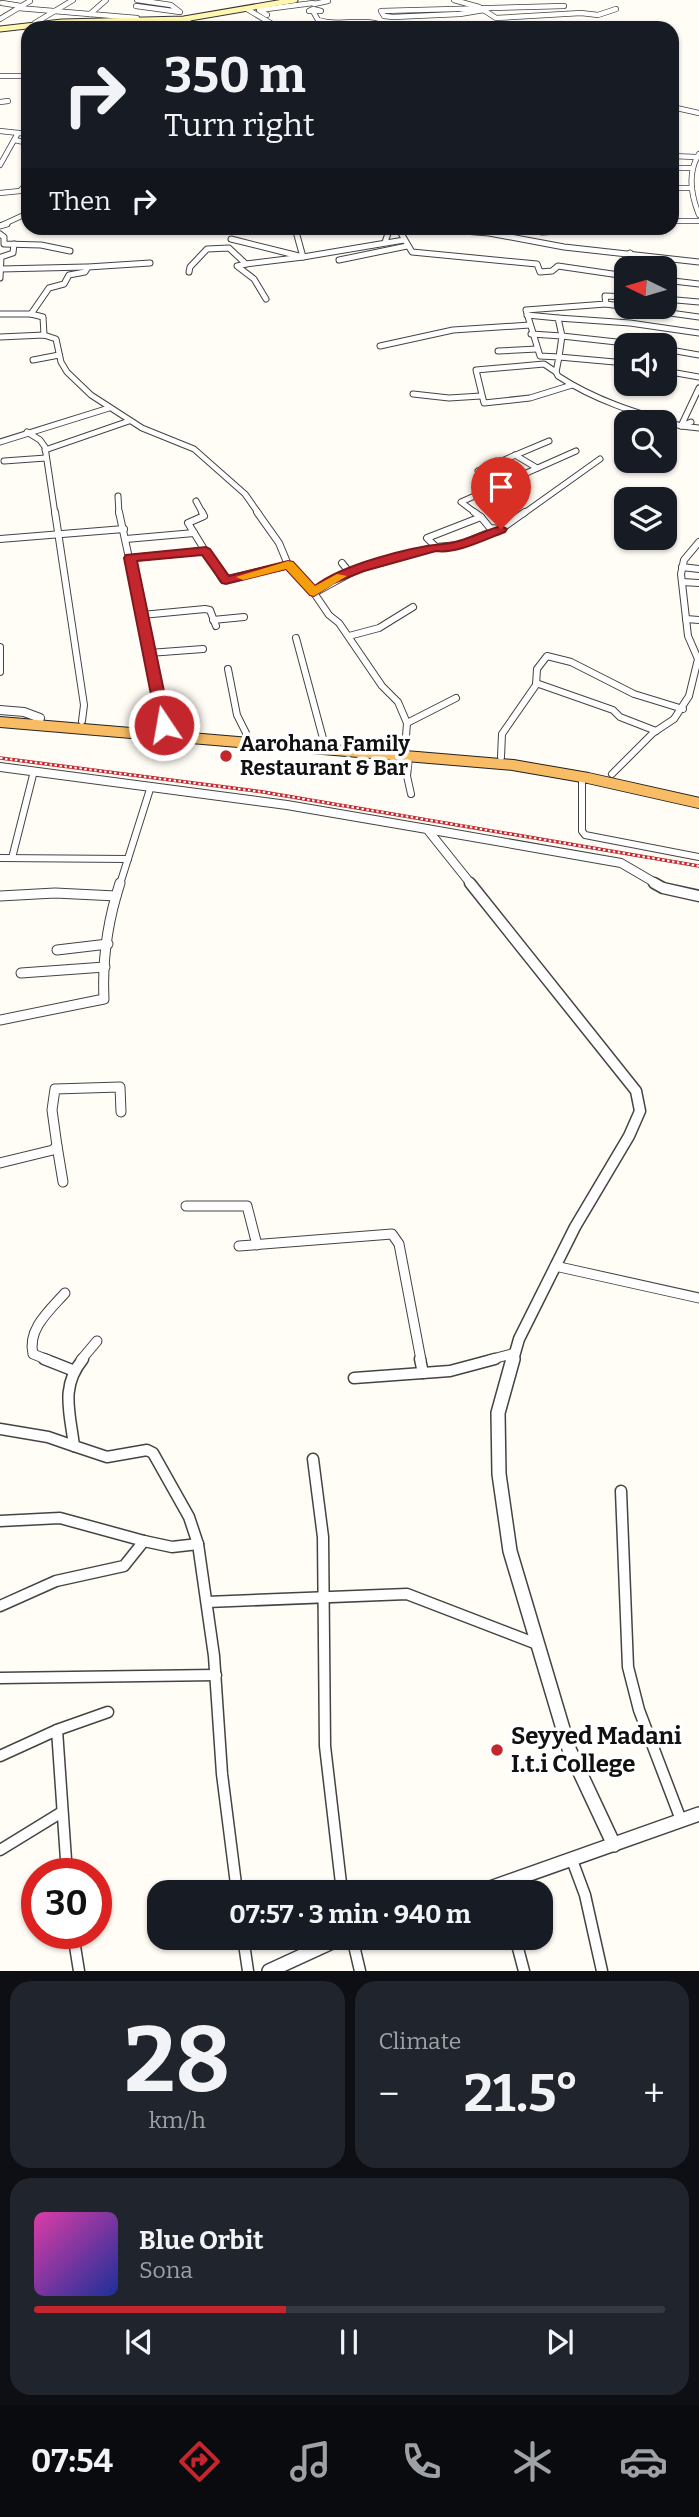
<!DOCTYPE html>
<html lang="en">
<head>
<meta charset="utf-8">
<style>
  body { margin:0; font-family:Bitter,serif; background:#20242c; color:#f1f3f6; height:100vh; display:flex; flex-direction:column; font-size:26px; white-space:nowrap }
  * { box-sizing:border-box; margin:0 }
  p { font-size:23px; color:#9ea1a6 }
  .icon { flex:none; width:38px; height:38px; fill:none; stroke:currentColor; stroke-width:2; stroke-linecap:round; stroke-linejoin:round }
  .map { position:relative; height:1971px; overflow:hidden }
  .side { display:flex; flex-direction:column; gap:10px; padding:10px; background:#0d0f14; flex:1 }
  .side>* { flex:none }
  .hud { position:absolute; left:21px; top:21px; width:658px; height:214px; border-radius:21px; box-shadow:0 2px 5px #0004; background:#171b24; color:#f1f3f6; overflow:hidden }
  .needle { width:46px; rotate:275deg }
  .buttons { position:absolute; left:614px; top:256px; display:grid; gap:14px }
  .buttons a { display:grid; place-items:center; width:63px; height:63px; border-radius:14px; background:#171b24; box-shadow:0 2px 5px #0004; font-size:35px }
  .speed { position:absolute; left:21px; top:1858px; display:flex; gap:14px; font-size:35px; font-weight:700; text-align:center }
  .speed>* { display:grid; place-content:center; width:91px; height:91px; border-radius:50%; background:#171b24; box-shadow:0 2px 5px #0004; line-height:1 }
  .speed .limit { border:10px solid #d22; background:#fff; color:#111 }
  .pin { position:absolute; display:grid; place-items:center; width:60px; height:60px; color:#fff; margin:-72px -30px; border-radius:50% 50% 50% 0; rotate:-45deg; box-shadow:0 0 7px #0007 }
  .pin .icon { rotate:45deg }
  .me { position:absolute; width:77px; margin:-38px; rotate:348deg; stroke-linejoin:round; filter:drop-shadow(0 0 5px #0008) }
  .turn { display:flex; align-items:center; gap:24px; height:147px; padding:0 28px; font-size:32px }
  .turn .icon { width:91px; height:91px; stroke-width:2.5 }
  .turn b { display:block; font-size:49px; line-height:60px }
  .then { display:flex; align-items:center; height:66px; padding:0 28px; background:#0003; gap:14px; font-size:26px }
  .big { font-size:52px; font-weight:700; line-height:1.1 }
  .side .tile { flex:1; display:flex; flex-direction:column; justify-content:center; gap:10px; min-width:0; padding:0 24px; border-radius:21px; background:#20242c }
  .side .dial { align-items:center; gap:0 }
  .dial b { font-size:91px; line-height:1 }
  .song { display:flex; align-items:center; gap:21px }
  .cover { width:84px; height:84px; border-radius:10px; background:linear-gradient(135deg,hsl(320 70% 55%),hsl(230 70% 35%)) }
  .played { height:7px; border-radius:4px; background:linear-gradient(90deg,#c4262e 40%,#363941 40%) }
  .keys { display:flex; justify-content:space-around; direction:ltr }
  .heat { display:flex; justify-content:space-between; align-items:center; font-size:38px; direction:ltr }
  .side .tiles { flex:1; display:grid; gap:10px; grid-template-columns:1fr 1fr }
  .tile:last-child { grid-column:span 2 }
  .trip { position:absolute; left:147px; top:1880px; width:406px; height:70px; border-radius:21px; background:#171b24; box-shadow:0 2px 5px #0004; font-weight:700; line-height:70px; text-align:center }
  .tab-bar { display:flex; height:112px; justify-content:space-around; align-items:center; background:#090b0e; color:#9ea1a6 }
  .tab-bar .icon { width:49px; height:49px }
  .tab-bar .current { color:#c4262e }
  .tab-bar b { font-size:32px; color:#f1f3f6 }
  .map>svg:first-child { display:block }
</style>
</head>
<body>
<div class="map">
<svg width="699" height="1971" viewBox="0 0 699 1971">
  <rect width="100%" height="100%" fill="#fffdf5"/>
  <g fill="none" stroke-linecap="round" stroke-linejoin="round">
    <!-- minor-far4 casing -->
    <g stroke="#444" stroke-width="6">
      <g id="minor-far4">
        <path d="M454,0l25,7 17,11 85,-5 17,2 18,-6"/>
        <path d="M2,3l19,3"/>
        <path d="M314,4l14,-3"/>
        <path d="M136,6l44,6 -9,-7 -34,-5"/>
        <path d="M18,8l119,10"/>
        <path d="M247,9l32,19"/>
        <path d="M313,9l8,2h-12z"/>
        <path d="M484,10l-24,4 -67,3 -9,-1 -3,-5 183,-5"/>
        <path d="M314,13l4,7c23,8 48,-5 69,8"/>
        <path d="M90,14l16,-14"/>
        <path d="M267,15l-8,-5 54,-7"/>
        <path d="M0,19l30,-18"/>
        <path d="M184,19l14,9"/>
        <path d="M113,21l23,7"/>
        <path d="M35,23l38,-23"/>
        <path d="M0,76h28"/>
        <path d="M0,102l8,-1"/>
        <path d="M672,107l27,6"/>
        <path d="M0,131l28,3"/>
        <path d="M15,140l13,3"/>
        <path d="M699,154c-12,19 -8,41 0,61"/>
        <path d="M672,156l24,1"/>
        <path d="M0,165l18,-32"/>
        <path d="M672,168h19"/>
        <path d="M672,188h20"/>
        <path d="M0,193l20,-2 8,-9"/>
        <path d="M672,221h27"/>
        <path d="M2,225l26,-12"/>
      </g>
    </g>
    <!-- minor-far3 casing -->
    <g stroke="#444" stroke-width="7">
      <g id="minor-far3">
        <path d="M0,226l7,-2"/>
        <path d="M398,228l14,24 125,12 3,8 12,-1 6,-5 68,10"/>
        <path d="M426,228l63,5 75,14 135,15"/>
        <path d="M542,232l65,-4"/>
        <path d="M0,234l4,3v7l37,1 29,6"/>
        <path d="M231,239l72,18 101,-17"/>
        <path d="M385,242l5,-14"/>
        <path d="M339,260l68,-14"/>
        <path d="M246,264l57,-7 -8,-29"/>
        <path d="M1,269l85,-2"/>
        <path d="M189,272l1,-5 17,-18 22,-1 17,16 -9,2 17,13 12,20"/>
        <path d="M623,276l7,-23"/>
        <path d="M0,278l1,-21 12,-4 1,-9"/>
        <path d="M665,280l34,4"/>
        <path d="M626,297l-21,-1 1,8 -80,6 14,46 19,1 -3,15 2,4c38,25 79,37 123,50l10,-4"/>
        <path d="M665,299l34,3"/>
        <path d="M606,304l93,13"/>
        <path d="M0,314h31l12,3 1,18"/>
        <path d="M31,314l18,-26 15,-4 5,-9 16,-3 3,-5 62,-4"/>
        <path d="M527,315l31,3 4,18 82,9"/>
        <path d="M558,318l72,5 69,10"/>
        <path d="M531,334l31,2 -3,21 67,6"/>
        <path d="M0,337l44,-2 12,4 5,23 6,10 24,23 51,33 52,21 51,45 14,20"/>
        <path d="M380,346l73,-16 77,-5"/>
        <path d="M665,349l34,6"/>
        <path d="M498,351l39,-2"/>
        <path d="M33,360l26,-5"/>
        <path d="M665,371l34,6"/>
        <path d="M556,372l-12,-8 -68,6 8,33 46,-5 42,-13"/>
        <path d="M699,388l-18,38 18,2"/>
        <path d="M413,394l36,4 32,-2"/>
        <path d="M27,432l13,8 5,7 10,67"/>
        <path d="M0,442l109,-34"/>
        <path d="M45,450l84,-29"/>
        <path d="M515,455l22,13"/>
        <path d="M4,461l42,-3"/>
        <path d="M478,471l71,-30"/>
        <path d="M118,496l1,18"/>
        <path d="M196,501l7,13"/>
        <path d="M477,514l-16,-12 115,-51"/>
        <path d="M523,514l77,-55"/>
      </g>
    </g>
    <!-- minor-far2 casing -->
    <g stroke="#444" stroke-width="8">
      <g id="minor-far2">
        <path d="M55,512l29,193 -2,16"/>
        <path d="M119,512l44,203v13"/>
        <path d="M202,512l2,4 -16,7 35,57 65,-15"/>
        <path d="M257,512l22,31 10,24 25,26 15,22 10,8 43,63 16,16 9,21 -2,26"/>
        <path d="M481,517l9,11 11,1 24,-17"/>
        <path d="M0,539l124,-10"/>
        <path d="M126,539l68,-6"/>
        <path d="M436,547l23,-2 37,-15"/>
        <path d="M130,558l76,-7"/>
        <path d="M342,563l8,10"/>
        <path d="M682,567l17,2"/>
        <path d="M682,582l17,1"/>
        <path d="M314,593l42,-23 80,-23 -9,-9 54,-21 -7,-5"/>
        <path d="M142,615l63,-6 5,1 6,16"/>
        <path d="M686,619l13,1"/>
        <path d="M213,620l31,-3"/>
        <path d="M349,636l30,-8 34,-21"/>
        <path d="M296,638l28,104"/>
        <path d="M0,647v25"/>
        <path d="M149,653l54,-4"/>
        <path d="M228,669l9,46 10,20"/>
        <path d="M536,683l77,27 7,7 36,14"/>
        <path d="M407,723l49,-25"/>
        <path d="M409,756l-2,20 4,18"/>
        <path d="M501,757l1,-23 34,-49 1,-16 10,-13 24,6 63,32 49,15"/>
        <path d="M612,774l41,-41 21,-14 15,-23 9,-37 -10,-23 -7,-62 3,-14 15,-18"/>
        <path d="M582,777v54l3,4 114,22"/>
        <path d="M0,858l128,1"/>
        <path d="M12,858l22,-87"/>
        <path d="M120,884l31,-98"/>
      </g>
    </g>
    <!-- minor-far1 casing -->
    <g stroke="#444" stroke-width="11">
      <g id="minor-far1">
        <path d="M0,896l55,-3 61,3"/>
        <path d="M57,950l51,-6"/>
        <path d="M21,973l84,-6"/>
        <path d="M0,1020l104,-21c-2,-40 4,-79 16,-116"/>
        <path d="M57,1146l6,36"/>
        <path d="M0,1163l53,-13 4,-4 -5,-36 3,-21 65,-2 1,25"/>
        <path d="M186,1206h61l10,39"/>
        <path d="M239,1246l153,-12 7,10 22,116"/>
        <path d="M555,1266l144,32"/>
        <path d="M48,1360l-15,-6c-6,-25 17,-44 32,-61"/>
        <path d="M81,1360l16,-19"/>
        <path d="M489,1360l26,-7"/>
      </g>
    </g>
    <!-- minor casing -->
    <g stroke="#444" stroke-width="13">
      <g id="minor">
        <path d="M44,1359l28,11"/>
        <path d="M83,1359c-23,28 -13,53 -9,87l33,11 40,-7 6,3 36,64 9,27 16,112 8,118 15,118"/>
        <path d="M420,1359l3,14"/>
        <path d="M354,1378l96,-7 45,-12"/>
        <path d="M0,1429l48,8 26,9"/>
        <path d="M313,1459l10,78 2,209 17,146"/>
        <path d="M621,1491l7,176 11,43 42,110"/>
        <path d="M0,1521l60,-3 84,23"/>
        <path d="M207,1602l200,-8 130,50"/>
        <path d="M0,1606l56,-25 68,-15 20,-25 28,6 26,-3"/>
        <path d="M0,1678l216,-3"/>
        <path d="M57,1730l51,-18"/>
        <path d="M0,1756l57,-26 10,144"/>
        <path d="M0,1850l62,-38"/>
        <path d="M572,1860l13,35 17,76"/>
        <path d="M73,1934l6,37"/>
        <path d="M243,1937l5,34"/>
        <path d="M352,1937l8,34"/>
        <path d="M515,1937l9,34"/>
      </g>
    </g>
    <!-- tertiary-far2 casing -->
    <g stroke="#444" stroke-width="10">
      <g id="tertiary-far2">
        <path d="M0,710l24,2 16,6 -3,7"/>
        <path d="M0,767l287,38 140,24 44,55"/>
        <path d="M427,829l194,34 36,21"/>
      </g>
    </g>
    <!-- tertiary-far1 casing -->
    <g stroke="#444" stroke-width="13">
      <g id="tertiary-far1">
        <path d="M470,883l166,208 4,20 -11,25 -54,91 -56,112 -6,21"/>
        <path d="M654,883l9,5 36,8"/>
      </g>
    </g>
    <!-- tertiary casing -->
    <g stroke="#444" stroke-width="16">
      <g id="tertiary">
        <path d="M513,1359l-15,54 1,61 11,77 59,198 45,96"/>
        <path d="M479,1892l220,-78"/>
        <path d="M269,1971l74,-34"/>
      </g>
    </g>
    <!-- secondary casing -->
    <g stroke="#333" stroke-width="7">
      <path id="secondary" d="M0,29l62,-7 122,-3 111,-19"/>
    </g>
    <!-- trunk casing -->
    <g stroke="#222" stroke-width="12">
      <path id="trunk" d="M0,722l513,43 75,13 111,25"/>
    </g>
    <!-- minor-far4 -->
    <use href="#minor-far4" stroke="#fff" stroke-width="4.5"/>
    <!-- minor-far3 -->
    <use href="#minor-far3" stroke="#fff" stroke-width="5"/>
    <!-- minor-far2 -->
    <use href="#minor-far2" stroke="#fff" stroke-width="6"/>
    <!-- minor-far1 -->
    <use href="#minor-far1" stroke="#fff" stroke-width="9"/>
    <!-- minor -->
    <use href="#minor" stroke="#fff" stroke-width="10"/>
    <!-- tertiary-far2 -->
    <use href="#tertiary-far2" stroke="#fff" stroke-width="8"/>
    <!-- tertiary-far1 -->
    <use href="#tertiary-far1" stroke="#fff" stroke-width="10"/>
    <!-- tertiary -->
    <use href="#tertiary" stroke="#fff" stroke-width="13"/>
    <!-- secondary -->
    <use href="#secondary" stroke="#fff6b0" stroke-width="5"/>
    <!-- trunk -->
    <use href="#trunk" stroke="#f7bc64" stroke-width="10"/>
    <!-- rail casing -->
    <g stroke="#c4262e" stroke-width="3.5">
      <path id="rail" d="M0,758l263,34 436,74"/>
    </g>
    <!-- rail -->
    <use href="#rail" stroke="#fff" stroke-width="2" stroke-dasharray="2.5" stroke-linecap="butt"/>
  </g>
  <!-- route -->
  <path fill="#c4262e" stroke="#7f191e" stroke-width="2" d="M501,526l6,3 -2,3c-20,7 -47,22 -69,19l-72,20 -30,12 -20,13 -4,-1 -24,-26 -60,15 -4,-1 -20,-28 -65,6 34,164 -7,5 -7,-5 -33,-167 2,-3 80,-8 4,2 19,27 59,-15 5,1 22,24c26,-21 95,-39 128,-42 20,-1 39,-13 58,-18z"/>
  <!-- slow -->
  <path fill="#f59e0b" d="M288,561l5,1 22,24 22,-12 10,2 -33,20 -4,-1 -24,-26 -43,11 -7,-3z"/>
  <!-- markers -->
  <g fill="#c4262e" stroke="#fff" stroke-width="2.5">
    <circle cx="226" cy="756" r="7"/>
    <circle cx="497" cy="1750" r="7"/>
  </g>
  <g text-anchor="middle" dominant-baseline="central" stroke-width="7" stroke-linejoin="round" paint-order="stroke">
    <!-- poi labels -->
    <g font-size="21" font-weight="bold" fill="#111" stroke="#fff" text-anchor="start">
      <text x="240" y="744">Aarohana Family<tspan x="240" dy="24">Restaurant &amp; Bar</tspan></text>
    </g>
    <!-- near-poi labels -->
    <g font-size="24" font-weight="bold" fill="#111" stroke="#fff" text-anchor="start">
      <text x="511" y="1736">Seyyed Madani<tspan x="511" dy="28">I.t.i College</tspan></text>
    </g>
  </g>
</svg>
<div class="buttons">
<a><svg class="needle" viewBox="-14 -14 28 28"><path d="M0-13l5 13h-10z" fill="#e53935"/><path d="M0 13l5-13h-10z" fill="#9ea1a6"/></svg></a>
<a><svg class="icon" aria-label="sound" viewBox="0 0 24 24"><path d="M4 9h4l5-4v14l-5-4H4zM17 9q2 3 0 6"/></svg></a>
<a><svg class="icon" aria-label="search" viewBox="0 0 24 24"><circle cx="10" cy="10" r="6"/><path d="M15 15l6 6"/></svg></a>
<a><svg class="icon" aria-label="layers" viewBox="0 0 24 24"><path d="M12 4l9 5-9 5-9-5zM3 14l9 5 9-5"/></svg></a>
</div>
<div class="speed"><div class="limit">30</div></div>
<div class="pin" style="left:501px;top:529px;background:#d93025"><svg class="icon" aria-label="arrive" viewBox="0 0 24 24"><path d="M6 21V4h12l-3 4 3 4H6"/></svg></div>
<svg class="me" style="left:164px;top:725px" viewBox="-20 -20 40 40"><circle r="17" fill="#c4262e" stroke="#fff" stroke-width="3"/><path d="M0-11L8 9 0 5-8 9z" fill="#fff"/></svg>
<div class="trip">07:57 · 3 min · 940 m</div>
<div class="hud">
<div class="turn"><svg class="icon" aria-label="right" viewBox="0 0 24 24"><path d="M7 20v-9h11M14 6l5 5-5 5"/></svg><div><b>350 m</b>Turn right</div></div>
<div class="then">Then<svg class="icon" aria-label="right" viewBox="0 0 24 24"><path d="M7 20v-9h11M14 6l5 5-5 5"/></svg></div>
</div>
</div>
<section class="side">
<div class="tiles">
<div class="tile dial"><b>28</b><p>km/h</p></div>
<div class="tile"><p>Climate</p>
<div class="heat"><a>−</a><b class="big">21.5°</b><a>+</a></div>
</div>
<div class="tile">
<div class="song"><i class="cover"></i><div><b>Blue Orbit</b><p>Sona</p></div></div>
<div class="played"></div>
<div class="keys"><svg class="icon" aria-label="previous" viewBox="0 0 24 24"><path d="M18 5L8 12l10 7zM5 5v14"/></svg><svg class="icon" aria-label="pause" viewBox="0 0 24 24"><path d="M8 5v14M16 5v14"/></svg><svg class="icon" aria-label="next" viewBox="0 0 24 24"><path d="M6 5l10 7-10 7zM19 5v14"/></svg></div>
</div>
</div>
</section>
<nav class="tab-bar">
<b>07:54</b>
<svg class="icon current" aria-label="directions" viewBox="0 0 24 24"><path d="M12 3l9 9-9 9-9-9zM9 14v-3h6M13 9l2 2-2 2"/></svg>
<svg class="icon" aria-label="music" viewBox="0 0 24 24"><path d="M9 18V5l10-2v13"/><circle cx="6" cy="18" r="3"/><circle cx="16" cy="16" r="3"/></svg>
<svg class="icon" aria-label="phone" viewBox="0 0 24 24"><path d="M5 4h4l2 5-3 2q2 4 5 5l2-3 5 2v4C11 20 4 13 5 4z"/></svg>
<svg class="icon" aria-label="climate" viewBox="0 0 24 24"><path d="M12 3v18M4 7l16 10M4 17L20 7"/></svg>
<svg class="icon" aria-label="car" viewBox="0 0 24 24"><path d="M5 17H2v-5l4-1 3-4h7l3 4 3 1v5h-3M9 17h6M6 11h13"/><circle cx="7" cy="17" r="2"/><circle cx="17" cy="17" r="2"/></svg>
</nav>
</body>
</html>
